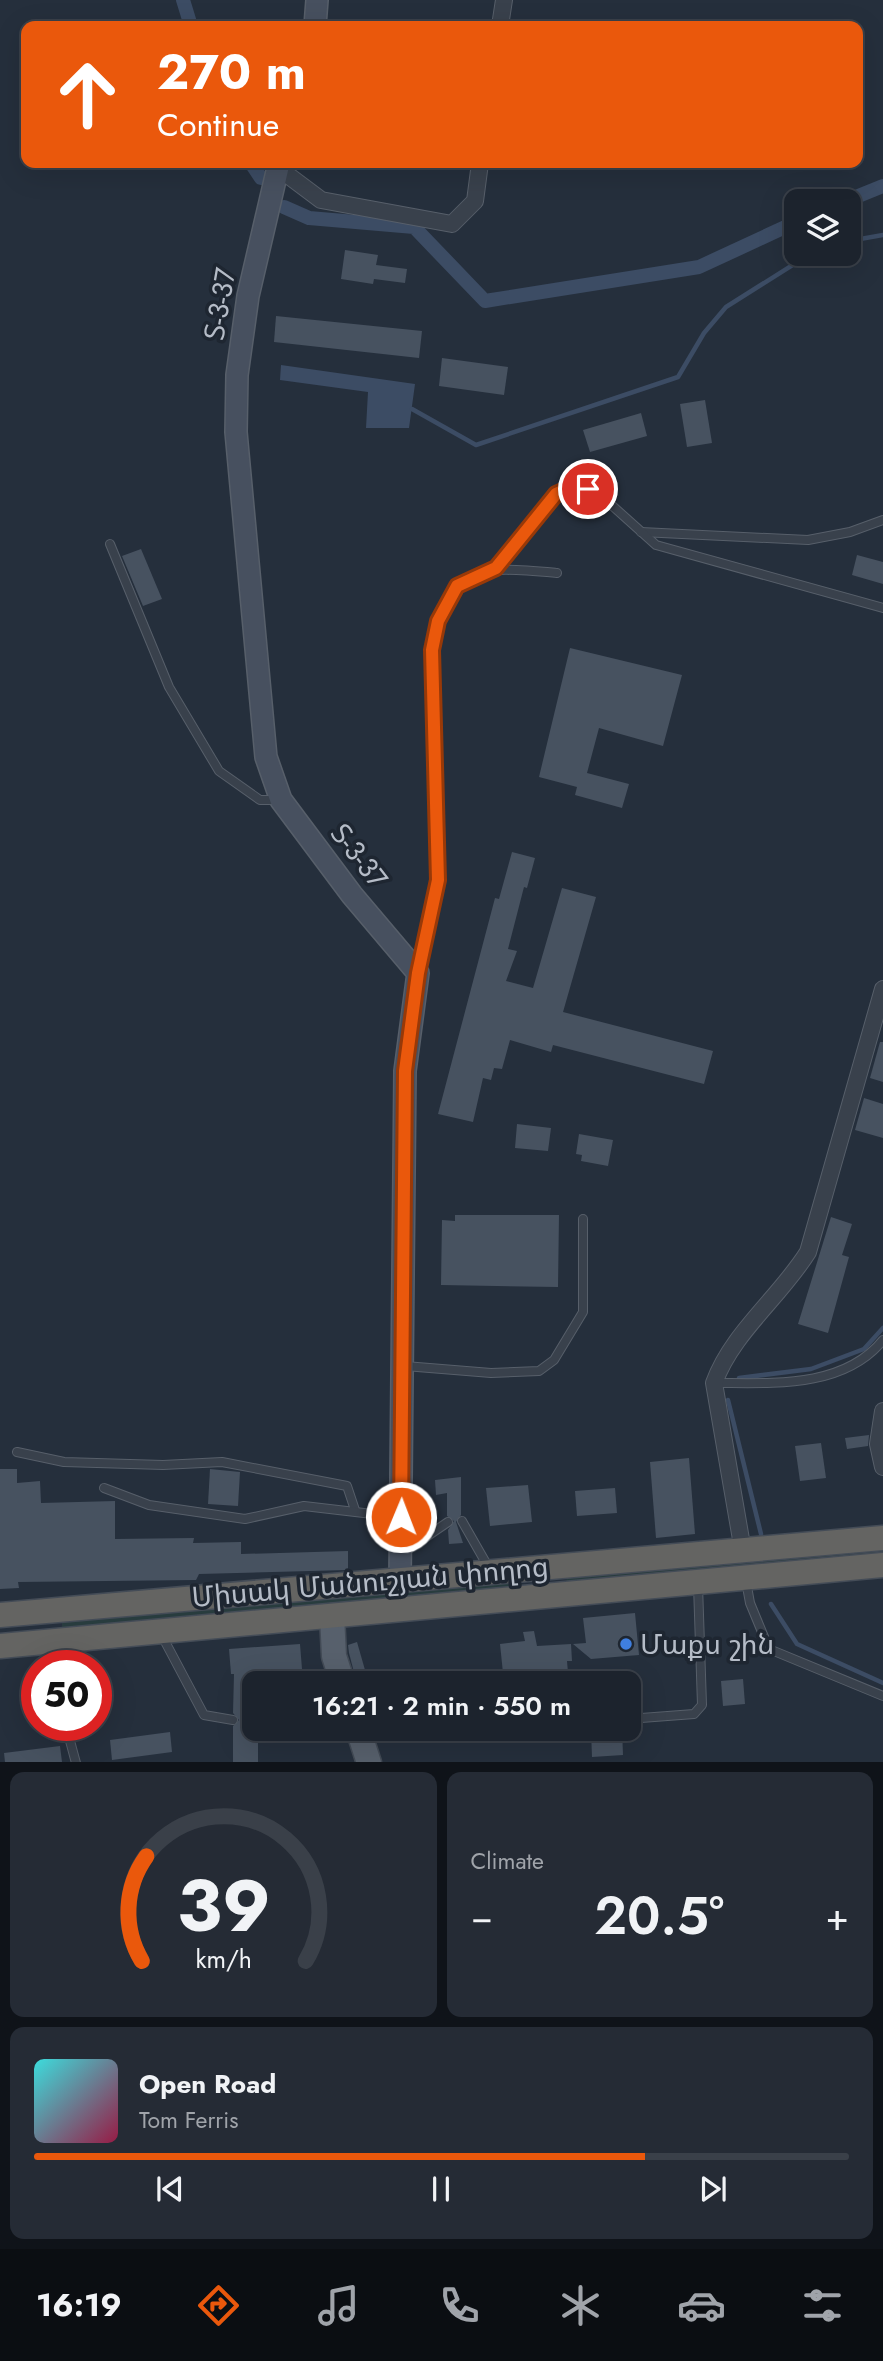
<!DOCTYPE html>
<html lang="en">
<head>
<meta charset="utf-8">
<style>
  body { margin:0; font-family:Jost,"Noto Sans Armenian",sans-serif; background:#252b35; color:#f1f3f6; height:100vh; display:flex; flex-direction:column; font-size:26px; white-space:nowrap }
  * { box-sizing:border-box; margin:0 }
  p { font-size:23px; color:#a0a4aa }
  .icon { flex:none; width:38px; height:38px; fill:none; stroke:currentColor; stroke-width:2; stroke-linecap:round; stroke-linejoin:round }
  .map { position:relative; height:1762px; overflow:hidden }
  .details { display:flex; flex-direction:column; gap:10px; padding:10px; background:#0f1319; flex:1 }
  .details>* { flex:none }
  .hud { position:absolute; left:21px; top:21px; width:842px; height:147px; border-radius:14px; box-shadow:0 7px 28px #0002,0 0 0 2px #3a4049; background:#ea580c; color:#fff; overflow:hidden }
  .controls { position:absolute; left:784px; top:189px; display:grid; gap:14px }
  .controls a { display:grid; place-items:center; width:77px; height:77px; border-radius:14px; background:#1c232d; box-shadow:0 7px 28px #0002,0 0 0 2px #3a4049; font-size:35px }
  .speed { position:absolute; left:21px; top:1650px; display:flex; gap:14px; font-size:35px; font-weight:700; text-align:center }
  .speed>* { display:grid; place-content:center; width:91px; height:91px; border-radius:50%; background:#1c232d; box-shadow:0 7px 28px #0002,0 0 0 2px #3a4049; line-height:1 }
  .speed .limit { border:10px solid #d22; background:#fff; color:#111 }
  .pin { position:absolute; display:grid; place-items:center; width:60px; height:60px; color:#fff; margin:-30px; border:4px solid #fff; border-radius:50%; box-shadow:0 2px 7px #0007 }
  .me { position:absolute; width:77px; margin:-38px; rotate:1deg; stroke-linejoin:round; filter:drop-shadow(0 0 5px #0008) }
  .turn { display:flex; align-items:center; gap:24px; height:147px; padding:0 21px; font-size:32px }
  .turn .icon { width:91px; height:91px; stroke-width:2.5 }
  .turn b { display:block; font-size:49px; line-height:60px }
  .big { font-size:52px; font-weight:600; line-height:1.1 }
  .details .tile { flex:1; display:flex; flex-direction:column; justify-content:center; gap:10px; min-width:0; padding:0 24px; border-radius:14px; background:#252b35 }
  .details .dial { align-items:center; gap:0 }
  .dial svg { height:182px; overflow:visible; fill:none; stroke:#3a4049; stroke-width:7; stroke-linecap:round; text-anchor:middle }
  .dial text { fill:#f1f3f6; stroke:none }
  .song { display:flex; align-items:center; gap:21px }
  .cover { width:84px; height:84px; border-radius:10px; background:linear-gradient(135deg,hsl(180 70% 55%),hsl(340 70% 35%)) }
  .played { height:7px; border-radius:4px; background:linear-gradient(90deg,#ea580c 75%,#3a4049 75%) }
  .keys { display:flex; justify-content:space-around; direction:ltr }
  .heat { display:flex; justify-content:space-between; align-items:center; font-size:38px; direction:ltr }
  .details .tiles { flex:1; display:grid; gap:10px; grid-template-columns:1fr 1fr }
  .tile:last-child { grid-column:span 2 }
  .trip { position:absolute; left:242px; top:1671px; width:399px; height:70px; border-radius:14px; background:#1c232d; box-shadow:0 7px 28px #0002,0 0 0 2px #3a4049; font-weight:600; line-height:70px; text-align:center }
  .dock { display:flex; height:112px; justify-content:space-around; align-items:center; background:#0b0e12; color:#a0a4aa }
  .dock .icon { width:49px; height:49px }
  .dock .selected { color:#ea580c }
  .dock b { font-size:32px; color:#f1f3f6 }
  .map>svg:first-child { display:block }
</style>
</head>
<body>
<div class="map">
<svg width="883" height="1763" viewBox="0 0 883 1763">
  <rect width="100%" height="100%" fill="#252f3c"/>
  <!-- green -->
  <g fill="#283c3e">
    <path d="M883,1549v6l-316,29 -1,-8z"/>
    <path d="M509,1582l1,8 -448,39v-7z"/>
  </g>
  <!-- water -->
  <path fill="#3c4c64" d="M281,365l134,19 -6,44h-43l2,-36 -88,-12z"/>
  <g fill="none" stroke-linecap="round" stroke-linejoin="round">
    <!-- stream -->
    <g stroke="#3c4c64" stroke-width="4.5">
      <path d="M849,241l34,-6"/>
      <path d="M412,409l64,36 202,-68 26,-44 22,-26 84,-53"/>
      <path d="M739,1378l72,-9 53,-20 19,-21"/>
      <path d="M728,1400l33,134"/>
      <path d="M771,1604l26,40 86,39"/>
    </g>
    <!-- canal -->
    <g stroke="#3c4c64" stroke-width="14">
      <path d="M183,0l8,26"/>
      <path d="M251,163l10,15"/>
      <path d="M846,201l37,-15"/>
      <path d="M284,207l25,11 105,9 71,74 214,-34 97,-45"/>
    </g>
  </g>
  <!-- building -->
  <g fill="#475260">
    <path d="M345,250l33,5 -2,10 31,4 -2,14 -31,-4 -1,5 -32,-5z"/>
    <path d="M276,316l146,15 -3,27 -145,-16z"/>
    <path d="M442,358l66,9 -4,28 -65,-9z"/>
    <path d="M705,400l7,43 -25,4 -7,-43z"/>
    <path d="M641,413l6,23 -57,16 -7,-22z"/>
    <path d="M141,549l21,50 -19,7 -21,-50z"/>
    <path d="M857,555l26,7v22l-31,-9z"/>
    <path d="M570,648l112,27 -19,71 -64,-18 -12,45 42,11 -7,24 -47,-13 2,-8 -38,-10z"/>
    <path d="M512,852l23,6 -8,30 -3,-1 -16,62 9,2 -11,30 27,7 29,-100 34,9 -33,115 150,39 -9,33 -151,-39 -2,7 -41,-12 -8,29 -8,-1 -3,12 -8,-2 -10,44 -35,-8 57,-216 4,1z"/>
    <path d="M880,1042h3v40l-13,-4z"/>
    <path d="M864,1098l19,6v34l-28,-8z"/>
    <path d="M517,1124l34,4 -3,23 -33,-3z"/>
    <path d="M579,1134l34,6 -5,26 -27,-5 1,-6 -6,-1z"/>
    <path d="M455,1215h104l-1,72 -117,-2 1,-65 13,1z"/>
    <path d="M831,1217l21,7 -10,31 7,2 -21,76 -30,-9z"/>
    <path d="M869,1435l-1,11 -21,3 -2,-11z"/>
    <path d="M821,1443l5,35 -26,3 -5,-35z"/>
    <path d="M689,1458l6,76 -39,4 -6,-76z"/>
    <path d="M0,1469h17v14l23,-2 1,22 74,-2v38l79,-1 -1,5 48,-1v12l107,-3v19l-149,4 -3,6 -178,2 1,6 -19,1z"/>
    <path d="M210,1469l30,3 -2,34 -30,-2z"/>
    <path d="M461,1477v38l-5,7 7,21 -14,1 -1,-14 6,-9 -7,-5v-23l-11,2 -1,-15z"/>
    <path d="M528,1485l4,37 -42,4 -4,-38z"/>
    <path d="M615,1488l2,25 -40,3 -2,-25z"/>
    <path d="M635,1613l4,42 -48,4 -18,-15 13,-1 -3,-25z"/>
    <path d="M534,1631l3,15 34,-2 1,17h-5l2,23h-27l-2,-15 -37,4 -3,-29 25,-3 -2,-9z"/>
    <path d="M357,1642l12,42h-12l-8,-31 -1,-8z"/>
    <path d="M300,1644l2,25 -43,3v12h-5v45h4v33h-25v-36l6,-6 -6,-7 1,-39h-3l-2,-25z"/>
    <path d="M743,1679l2,25 -22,2 -2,-25z"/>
    <path d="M622,1729l1,26 -31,2 -1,-26z"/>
    <path d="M170,1732l2,20 -60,8 -2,-20z"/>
    <path d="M60,1746l2,16h-57l-1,-9z"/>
  </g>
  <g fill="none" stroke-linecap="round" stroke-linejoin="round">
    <!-- service casing -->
    <g stroke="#575f6a" stroke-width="10">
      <g id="service">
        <path d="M641,532l167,8 42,-8 33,-12"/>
        <path d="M110,544l59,143 50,84 41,29h18"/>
        <path d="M496,568l60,-74 11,-5h21l19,12 49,44 227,63"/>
        <path d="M419,971l19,-92 -6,-229c19,-87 45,-84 125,-77"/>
        <path d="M405,1366l86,7 48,-2 15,-11 29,-48v-93"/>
        <path d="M714,1383c57,0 129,6 169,-43"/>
        <path d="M17,1452l47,10 99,3 59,-3 125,24 8,24"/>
        <path d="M104,1488l45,17 96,14 59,-13 94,11"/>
        <path d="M462,1521l28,49"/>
        <path d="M404,1552l44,-30"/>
        <path d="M746,1581l4,22 19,46 114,47"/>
        <path d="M161,1634l43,81 29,5"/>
        <path d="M45,1644l10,22"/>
        <path d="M628,1719l66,-5 8,-9 -4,-120"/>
        <path d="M66,1726l10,37"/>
      </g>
    </g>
    <!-- minor casing -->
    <g stroke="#575f6a" stroke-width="18">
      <g id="minor">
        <path d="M500,26l4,-26"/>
        <path d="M277,167l44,33 131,24 23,-23 5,-38"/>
        <path d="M883,1411l-5,33 5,23"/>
        <path d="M743,1551l-29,-168c18,-50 66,-86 94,-131l75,-263"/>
      </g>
    </g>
    <!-- secondary casing -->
    <g stroke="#575f6a" stroke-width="24">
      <g id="secondary">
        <path d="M315,26l2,-26"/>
        <path d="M279,163l-31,133 -11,79 -1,57 30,325 15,43 71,95 66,78 -13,98 -5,509"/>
      </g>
    </g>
    <!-- primary casing -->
    <g stroke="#424a55" stroke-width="27">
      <g id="primary">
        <path d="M332,1616l2,40 9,28"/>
        <path d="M358,1729l11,34"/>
      </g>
    </g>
    <!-- trunk casing -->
    <g stroke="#444c57" stroke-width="27">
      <g id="trunk">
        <path d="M0,1615l883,-77"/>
        <path d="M0,1646l883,-81"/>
      </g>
    </g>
    <!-- service -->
    <use href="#service" stroke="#39414c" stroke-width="8"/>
    <!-- minor -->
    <use href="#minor" stroke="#39414c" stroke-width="16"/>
    <!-- secondary -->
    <use href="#secondary" stroke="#47505f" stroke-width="21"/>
    <!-- primary -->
    <use href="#primary" stroke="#57606c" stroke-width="24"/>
    <!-- trunk -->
    <use href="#trunk" stroke="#646462" stroke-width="24"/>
  </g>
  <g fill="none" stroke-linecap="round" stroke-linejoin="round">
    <!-- route casing -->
    <g stroke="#983908" stroke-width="18">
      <path id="route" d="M401,1517l4,-446 13,-98 20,-93 -6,-230 6,-29 19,-35 39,-18 60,-74 11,-5h21"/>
    </g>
    <!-- route -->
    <use href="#route" stroke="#ea580c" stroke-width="12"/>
  </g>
  <!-- markers -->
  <circle fill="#3f7fe0" stroke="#1e2631" stroke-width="2.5" cx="626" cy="1644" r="7"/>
  <g text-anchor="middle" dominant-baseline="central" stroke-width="7" stroke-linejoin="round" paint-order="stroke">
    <!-- street labels -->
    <g font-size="28" fill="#b5bcc7" stroke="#1e2631">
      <text transform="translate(220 304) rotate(-80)">Տ-3-37</text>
      <text transform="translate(359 856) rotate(52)">Տ-3-37</text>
      <text transform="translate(370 1582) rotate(-5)">Միսակ Մանուշյան փողոց</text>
    </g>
    <!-- poi labels -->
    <g font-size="28" fill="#b5bcc7" stroke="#1e2631" text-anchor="start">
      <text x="640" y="1644">Մաքս շին</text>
    </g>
  </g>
</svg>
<div class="controls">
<a><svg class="icon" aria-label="layers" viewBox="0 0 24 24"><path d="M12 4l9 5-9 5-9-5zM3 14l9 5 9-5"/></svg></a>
</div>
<div class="speed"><div class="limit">50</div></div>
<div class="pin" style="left:588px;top:489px;background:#d93025"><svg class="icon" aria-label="arrive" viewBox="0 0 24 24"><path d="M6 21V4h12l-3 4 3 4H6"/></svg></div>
<svg class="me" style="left:401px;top:1517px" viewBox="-20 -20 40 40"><circle r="17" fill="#ea580c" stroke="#fff" stroke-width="3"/><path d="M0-11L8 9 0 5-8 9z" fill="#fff"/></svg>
<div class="trip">16:21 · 2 min · 550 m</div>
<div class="hud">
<div class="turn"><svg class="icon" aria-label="ahead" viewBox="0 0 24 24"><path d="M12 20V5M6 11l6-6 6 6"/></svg><div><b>270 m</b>Continue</div></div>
</div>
</div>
<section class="details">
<div class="tiles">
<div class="tile dial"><svg viewBox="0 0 100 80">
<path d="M14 69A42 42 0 1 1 86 69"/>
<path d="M14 69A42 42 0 0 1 16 23" stroke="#ea580c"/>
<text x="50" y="56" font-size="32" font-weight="700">39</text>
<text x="50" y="72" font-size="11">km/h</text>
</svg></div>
<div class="tile"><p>Climate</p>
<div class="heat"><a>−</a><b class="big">20.5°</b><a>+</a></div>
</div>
<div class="tile">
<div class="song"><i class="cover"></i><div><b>Open Road</b><p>Tom Ferris</p></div></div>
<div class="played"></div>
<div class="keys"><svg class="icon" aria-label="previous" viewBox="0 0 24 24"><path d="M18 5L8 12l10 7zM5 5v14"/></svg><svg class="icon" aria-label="pause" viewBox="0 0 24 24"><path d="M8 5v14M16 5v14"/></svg><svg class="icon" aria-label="next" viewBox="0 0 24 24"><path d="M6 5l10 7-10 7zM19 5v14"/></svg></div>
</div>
</div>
</section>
<nav class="dock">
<b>16:19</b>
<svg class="icon selected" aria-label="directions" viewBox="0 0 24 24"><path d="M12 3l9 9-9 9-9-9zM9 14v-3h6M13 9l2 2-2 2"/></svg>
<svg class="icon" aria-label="music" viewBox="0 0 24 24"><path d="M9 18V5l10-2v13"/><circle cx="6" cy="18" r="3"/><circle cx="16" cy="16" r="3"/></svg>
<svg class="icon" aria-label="phone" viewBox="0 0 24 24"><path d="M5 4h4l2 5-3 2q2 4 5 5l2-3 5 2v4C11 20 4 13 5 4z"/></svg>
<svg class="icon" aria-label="climate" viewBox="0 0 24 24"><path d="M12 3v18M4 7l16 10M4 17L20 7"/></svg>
<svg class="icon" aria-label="car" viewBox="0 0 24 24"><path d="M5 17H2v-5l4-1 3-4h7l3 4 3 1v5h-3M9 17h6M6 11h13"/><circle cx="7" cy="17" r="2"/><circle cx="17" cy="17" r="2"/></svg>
<svg class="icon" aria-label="filters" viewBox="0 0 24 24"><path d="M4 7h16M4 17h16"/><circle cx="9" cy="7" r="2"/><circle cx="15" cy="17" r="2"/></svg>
</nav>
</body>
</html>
